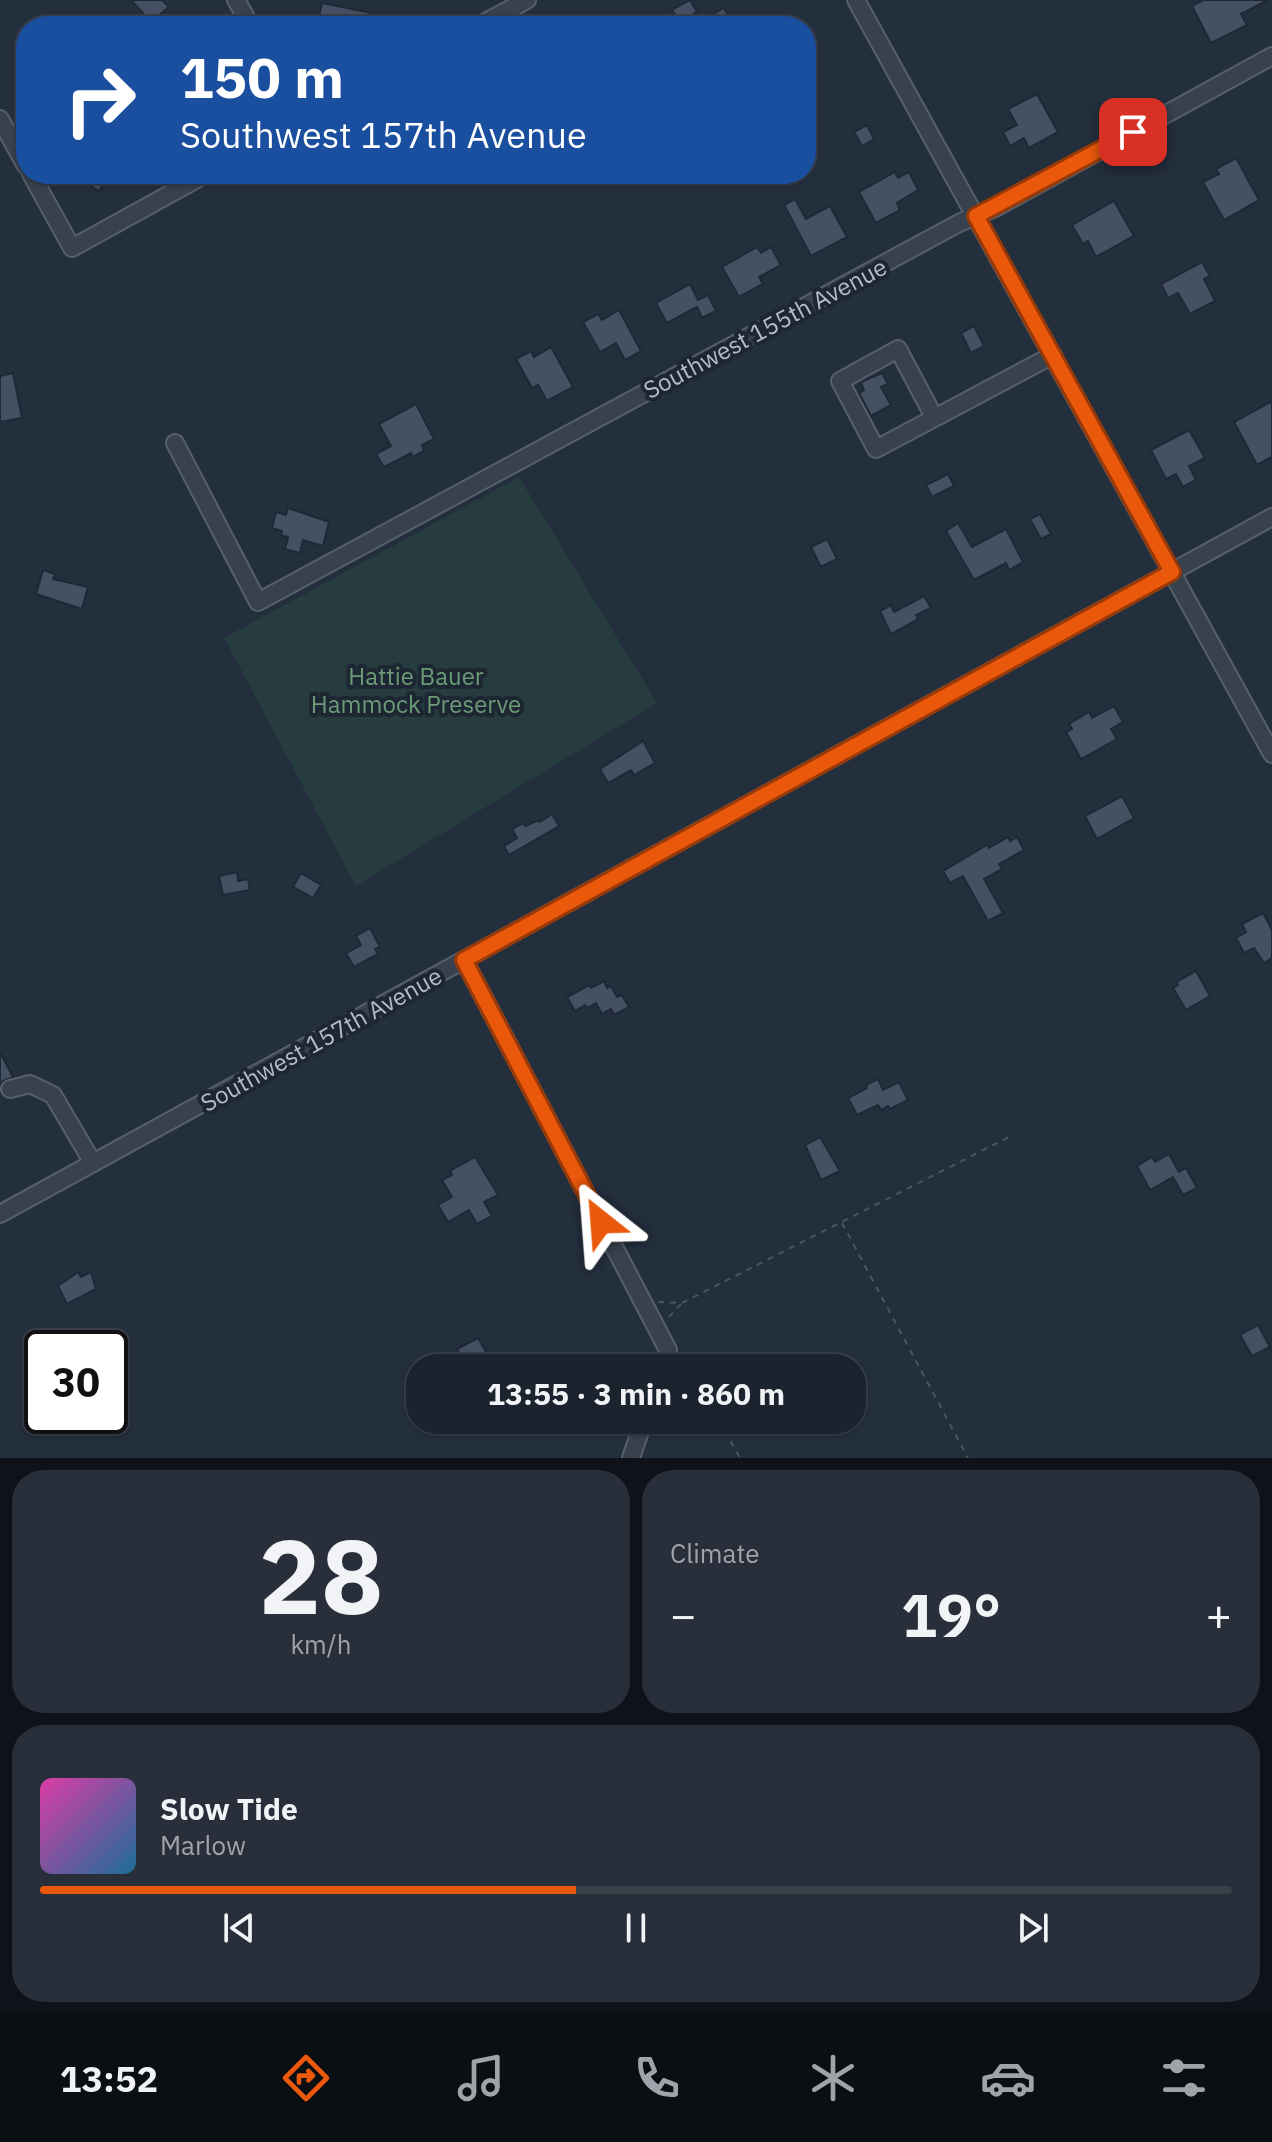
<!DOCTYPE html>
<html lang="en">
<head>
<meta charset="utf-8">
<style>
  body { margin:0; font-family:"IBM Plex Sans",sans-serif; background:#282f3a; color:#f1f3f6; height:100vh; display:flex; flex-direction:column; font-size:30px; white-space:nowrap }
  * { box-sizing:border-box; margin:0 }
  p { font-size:26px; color:#a0a4aa }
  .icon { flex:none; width:44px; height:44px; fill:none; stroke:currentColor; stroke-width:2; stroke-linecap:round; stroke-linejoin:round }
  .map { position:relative; height:1458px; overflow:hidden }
  .sheet { display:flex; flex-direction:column; gap:12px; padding:12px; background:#0f1319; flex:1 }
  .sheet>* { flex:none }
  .guide { position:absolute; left:16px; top:16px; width:800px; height:168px; border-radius:32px; box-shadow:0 2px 6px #0004,0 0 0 2px #39404a; background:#1a4fa0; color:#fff; overflow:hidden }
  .speed { position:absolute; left:24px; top:1330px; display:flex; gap:16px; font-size:40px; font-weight:700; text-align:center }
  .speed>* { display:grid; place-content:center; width:104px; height:104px; border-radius:50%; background:#1b232e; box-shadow:0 2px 6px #0004,0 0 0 2px #39404a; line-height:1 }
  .speed .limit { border:4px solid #111; border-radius:12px; background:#fff; color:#111 }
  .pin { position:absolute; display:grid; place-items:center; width:68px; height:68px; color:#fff; margin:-34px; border-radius:16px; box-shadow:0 4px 12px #0006 }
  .me { position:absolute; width:88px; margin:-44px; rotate:332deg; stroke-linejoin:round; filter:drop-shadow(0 0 6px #0008) }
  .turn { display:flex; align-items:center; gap:28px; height:168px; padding:0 32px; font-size:36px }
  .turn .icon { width:104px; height:104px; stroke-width:2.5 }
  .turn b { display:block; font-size:56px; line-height:68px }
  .big { font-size:60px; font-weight:700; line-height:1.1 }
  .sheet .widget { flex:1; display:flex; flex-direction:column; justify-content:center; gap:12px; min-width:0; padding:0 28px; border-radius:32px; background:#282f3a }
  .sheet .dial { align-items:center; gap:0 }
  .dial b { font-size:104px; line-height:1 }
  .song { display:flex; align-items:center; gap:24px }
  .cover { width:96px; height:96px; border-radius:12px; background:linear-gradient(135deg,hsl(320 70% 55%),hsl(200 70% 35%)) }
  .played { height:8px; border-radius:4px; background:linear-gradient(90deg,#ea580c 45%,#39404a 45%) }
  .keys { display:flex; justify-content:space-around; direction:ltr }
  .heat { display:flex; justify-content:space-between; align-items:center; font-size:44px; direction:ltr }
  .sheet .tiles { flex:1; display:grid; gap:12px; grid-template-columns:1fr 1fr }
  .widget:last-child { grid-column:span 2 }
  .trip { position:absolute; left:406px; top:1354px; width:460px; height:80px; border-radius:32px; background:#1b232e; box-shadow:0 2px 6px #0004,0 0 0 2px #39404a; font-weight:700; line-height:80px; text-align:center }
  .dock { display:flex; height:128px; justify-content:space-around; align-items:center; background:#0b0e12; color:#a0a4aa }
  .dock .icon { width:56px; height:56px }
  .dock .selected { color:#ea580c }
  .dock b { font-size:36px; color:#f1f3f6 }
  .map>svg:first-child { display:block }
</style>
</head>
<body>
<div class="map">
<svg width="1272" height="1458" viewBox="0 0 1272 1458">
  <rect width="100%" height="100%" fill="#242f3e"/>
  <!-- green -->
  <path fill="#263c3f" d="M519,477l138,226 -301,183 -132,-248z"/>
  <!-- building -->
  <g fill="#455162" stroke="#1f2835" stroke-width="2">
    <path d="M131,0h31l7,7 -23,19 -8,-8 5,-5z"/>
    <path d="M690,0l7,12 -17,10 -8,-12z"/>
    <path d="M1203,0h65l-27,14 6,11 -36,18 -19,-37z"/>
    <path d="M322,3l49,10 -3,13h-51z"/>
    <path d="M724,8l7,13 -9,5h-31z"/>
    <path d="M1037,94l21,38 -29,16 -5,-10 -14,8 -7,-14 14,-7 -9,-16z"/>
    <path d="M867,125l7,14 -12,7 -8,-14z"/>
    <path d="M1236,158l23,42 -35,20 -21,-38 16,-8 -3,-5z"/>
    <path d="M895,172l3,6 11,-6 9,18 -21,13 3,7 -24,13 -17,-31z"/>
    <path d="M71,174h38l-10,17z"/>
    <path d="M795,199l11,20 24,-13 17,31 -36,19 -27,-51z"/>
    <path d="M1114,201l20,35 -38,21 -8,-16 -5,3 -11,-19z"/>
    <path d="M757,247l4,6 10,-6 10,18 -22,12 4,7 -24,13 -17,-30z"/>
    <path d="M1202,262l8,14 -6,3 11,22 -25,13 -12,-21 -10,5 -7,-14z"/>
    <path d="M690,284l8,16 10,-5 8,16 -14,7 -5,-11 -30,16 -11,-20z"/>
    <path d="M619,310l22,41 -16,9 -9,-17 -16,9 -17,-30 15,-8 4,6z"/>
    <path d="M974,326l10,20 -13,7 -10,-20z"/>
    <path d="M551,347l22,40 -26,14 -9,-16 -6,3 -16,-29 15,-8 3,6z"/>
    <path d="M13,373l9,45 -22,4v-46z"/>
    <path d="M882,373l6,11 -7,3 10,18 -20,11 -12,-23 5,-3 -3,-8z"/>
    <path d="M1272,401v56l-15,8 -23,-43z"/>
    <path d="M416,404l18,35 -12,6 2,6 -11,6 -2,-4 -27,14 -8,-13 15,-8 -12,-22z"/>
    <path d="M1189,430l16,28 -16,8 7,14 -13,7 -7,-13 -10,5 -15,-29z"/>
    <path d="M948,474l6,12 -22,11 -6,-12z"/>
    <path d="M288,508l41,14 -6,24 -20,-6 -3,13 -15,-4 3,-12 -7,-2 1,-4 -10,-3 4,-16 10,3z"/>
    <path d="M1040,514l11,20 -10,5 -11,-20z"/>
    <path d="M958,523l14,24 34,-18 17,33 -14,8 -3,-7 -32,17 -28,-49z"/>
    <path d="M827,539l10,20 -16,8 -10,-20z"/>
    <path d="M43,570l12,4 -2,5 35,8 -6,22 -46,-15z"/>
    <path d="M924,596l7,12 -15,7 2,4 -27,15 -11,-23 11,-6 3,7z"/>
    <path d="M1114,706l9,16 -12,7 6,10 -36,20 -15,-27 6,-3 -3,-5 20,-12 3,6z"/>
    <path d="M643,741l12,22 -21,12 -3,-5 -23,13 -8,-14z"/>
    <path d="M1122,796l12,22 -37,21 -12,-23z"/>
    <path d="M552,814l7,12 -50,29 -5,-9 13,-8 -5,-9 11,-6 2,3 14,-6 1,2z"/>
    <path d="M1008,837l2,4 7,-4 7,13 -25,14 3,5 -18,10 19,34 -15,8 -25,-45 -13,7 -7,-12 44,-26 2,3z"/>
    <path d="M237,872l1,9 10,-2 2,11 -27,5 -4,-19z"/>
    <path d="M301,873l20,12 -8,13 -20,-11z"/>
    <path d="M1263,913l9,17v28l-8,5 -10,-15 -10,5 -8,-15 10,-6 -4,-8z"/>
    <path d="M370,928l10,19 -5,2 3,5 -24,13 -8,-14 15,-8 -5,-9z"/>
    <path d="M1196,971l14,25 -24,14 -13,-22 5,-3 -2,-3z"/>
    <path d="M604,981l3,7 4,-2 6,11 5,-2 7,12 -15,8 -3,-6 -9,5 -6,-11 -9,5 -2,-3 -10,6 -8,-14 22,-12 2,3z"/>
    <path d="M0,1052l13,25 -10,4 -3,4z"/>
    <path d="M878,1079l5,11 16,-8 9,18 -18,9 -2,-3 -7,4 -3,-5 -21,10 -9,-17 19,-10 -1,-3z"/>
    <path d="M820,1137l20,34 -19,9 -16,-35z"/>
    <path d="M1169,1154l10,18 7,-4 11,20 -14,7 -10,-18 -23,13 -13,-24 15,-9 3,5z"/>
    <path d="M475,1157l23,38 -14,7 8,14 -15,8 -8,-14 -21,12 -10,-17 14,-8 -10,-17 10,-5 -2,-4z"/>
    <path d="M78,1272l3,5 10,-5 5,17 -29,15 -9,-18z"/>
    <path d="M1258,1325l12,22 -18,9 -12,-21z"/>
    <path d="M478,1338l17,30h-28l-10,-19z"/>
  </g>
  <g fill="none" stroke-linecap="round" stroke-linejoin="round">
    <!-- minor casing -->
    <g stroke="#565f6c" stroke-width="20">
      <g id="minor">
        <path d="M236,0l15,26"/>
        <path d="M856,0l416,754"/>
        <path d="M478,26l49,-26"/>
        <path d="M0,119l26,47"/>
        <path d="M31,174l41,74 134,-74"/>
        <path d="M934,417l-36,-68 -58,32 36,68 177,-94"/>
        <path d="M175,443l83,159 701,-379 36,-15 277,-152"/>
        <path d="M464,960l204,390 -2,18"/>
        <path d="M10,1089l20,-5 23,11 40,68"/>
        <path d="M0,1214l1272,-697"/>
        <path d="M631,1458l13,-38"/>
      </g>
    </g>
    <!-- path -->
    <g stroke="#44595c" stroke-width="2" stroke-dasharray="6 6" stroke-linecap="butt">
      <path d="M842,1223l126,235"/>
      <path d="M658,1302l24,1 331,-168"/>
      <path d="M669,1317l12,-13"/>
      <path d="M684,1353l8,15"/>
      <path d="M719,1420l21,38"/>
    </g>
    <!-- minor -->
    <use href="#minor" stroke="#38414e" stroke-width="16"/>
  </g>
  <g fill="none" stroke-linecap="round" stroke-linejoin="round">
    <!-- route casing -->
    <g stroke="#983908" stroke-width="20">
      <path id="route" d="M601,1222l-137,-262 708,-388 -196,-356 157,-84"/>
    </g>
    <!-- route -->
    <use href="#route" stroke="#ea580c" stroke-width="14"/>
  </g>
  <g text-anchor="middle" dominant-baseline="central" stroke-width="8" stroke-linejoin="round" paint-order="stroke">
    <!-- street labels -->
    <g font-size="24" fill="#b4bcc9" stroke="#1d2633">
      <text transform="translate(765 328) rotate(-28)">Southwest 155th Avenue</text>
      <text transform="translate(321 1039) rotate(-29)">Southwest 157th Avenue</text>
    </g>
    <!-- park labels -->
    <g font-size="24" fill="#6b9a76" stroke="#1d2633">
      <text x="416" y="676">Hattie Bauer<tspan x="416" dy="28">Hammock Preserve</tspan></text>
    </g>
  </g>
</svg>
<div class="speed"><div class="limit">30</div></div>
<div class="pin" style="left:1133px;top:132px;background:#d93025"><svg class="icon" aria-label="arrive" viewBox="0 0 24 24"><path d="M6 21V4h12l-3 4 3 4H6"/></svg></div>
<svg class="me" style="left:601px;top:1222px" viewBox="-20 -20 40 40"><path d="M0-17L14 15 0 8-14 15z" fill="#ea580c" stroke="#fff" stroke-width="4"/></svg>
<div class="trip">13:55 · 3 min · 860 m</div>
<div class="guide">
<div class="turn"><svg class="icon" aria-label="right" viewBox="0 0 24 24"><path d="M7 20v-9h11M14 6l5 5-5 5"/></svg><div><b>150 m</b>Southwest 157th Avenue</div></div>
</div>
</div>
<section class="sheet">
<div class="tiles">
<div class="widget dial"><b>28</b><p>km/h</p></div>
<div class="widget"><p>Climate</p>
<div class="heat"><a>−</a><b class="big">19°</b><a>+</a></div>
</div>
<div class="widget">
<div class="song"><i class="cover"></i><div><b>Slow Tide</b><p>Marlow</p></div></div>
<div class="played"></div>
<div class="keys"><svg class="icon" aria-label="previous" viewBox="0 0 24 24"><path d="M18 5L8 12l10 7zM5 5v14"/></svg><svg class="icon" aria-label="pause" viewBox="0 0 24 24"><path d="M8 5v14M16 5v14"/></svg><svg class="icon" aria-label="next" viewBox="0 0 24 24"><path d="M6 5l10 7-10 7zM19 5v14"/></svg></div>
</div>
</div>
</section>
<nav class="dock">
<b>13:52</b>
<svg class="icon selected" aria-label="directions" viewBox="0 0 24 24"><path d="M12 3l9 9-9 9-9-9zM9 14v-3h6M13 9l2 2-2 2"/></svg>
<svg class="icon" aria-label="music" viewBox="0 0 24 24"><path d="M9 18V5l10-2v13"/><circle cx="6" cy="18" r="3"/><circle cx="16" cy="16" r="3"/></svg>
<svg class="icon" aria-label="phone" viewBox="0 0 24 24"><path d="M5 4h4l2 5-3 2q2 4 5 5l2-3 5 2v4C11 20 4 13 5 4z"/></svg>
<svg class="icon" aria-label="climate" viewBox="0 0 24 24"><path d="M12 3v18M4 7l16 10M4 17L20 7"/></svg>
<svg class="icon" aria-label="car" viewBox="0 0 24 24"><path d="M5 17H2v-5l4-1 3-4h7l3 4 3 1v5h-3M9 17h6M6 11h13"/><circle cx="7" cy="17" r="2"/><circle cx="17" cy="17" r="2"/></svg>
<svg class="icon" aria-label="filters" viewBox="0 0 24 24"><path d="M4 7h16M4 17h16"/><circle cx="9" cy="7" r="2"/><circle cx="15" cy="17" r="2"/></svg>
</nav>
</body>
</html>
